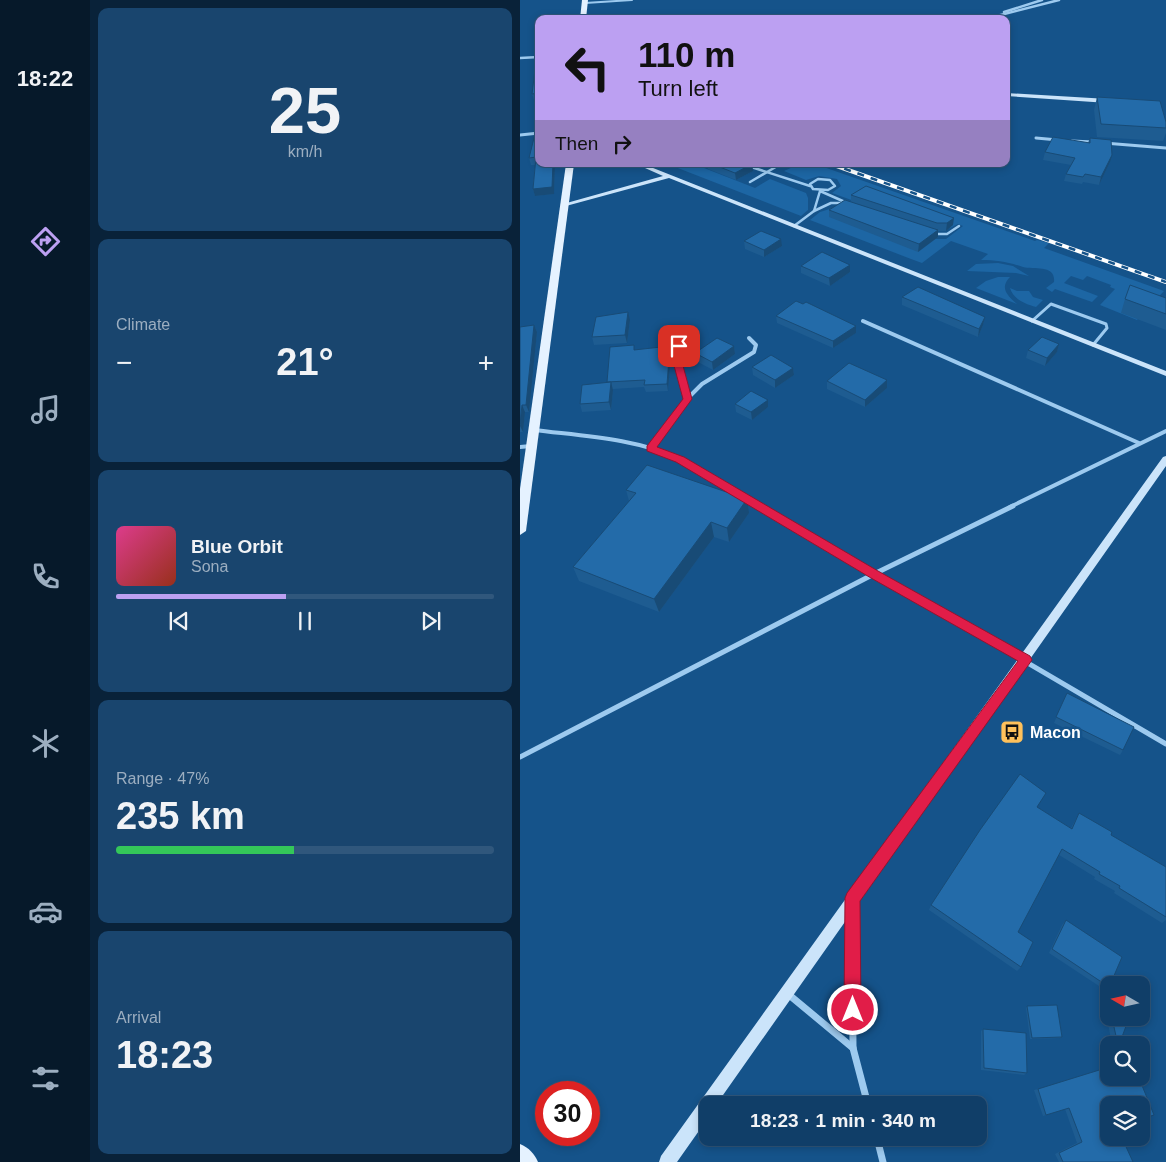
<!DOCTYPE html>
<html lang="en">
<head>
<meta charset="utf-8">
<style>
  body { margin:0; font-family:Helvetica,sans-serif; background:#19456e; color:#f1f3f6; height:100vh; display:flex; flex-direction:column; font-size:19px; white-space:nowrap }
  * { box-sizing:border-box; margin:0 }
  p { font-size:16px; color:#9caec0 }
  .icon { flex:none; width:28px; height:28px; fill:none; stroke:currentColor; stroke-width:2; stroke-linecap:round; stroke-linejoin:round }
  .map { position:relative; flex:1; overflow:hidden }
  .drawer { display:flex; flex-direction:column; gap:8px; padding:8px; background:#092239; width:430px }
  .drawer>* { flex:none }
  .hud { position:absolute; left:15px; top:15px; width:475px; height:152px; border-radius:10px; box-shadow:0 2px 8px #0003,0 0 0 1px #30577c; background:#bca0f2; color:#111; overflow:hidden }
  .needle { width:32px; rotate:279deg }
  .tools { position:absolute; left:580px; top:976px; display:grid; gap:10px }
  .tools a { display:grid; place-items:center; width:50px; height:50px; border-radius:10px; background:#103e68; box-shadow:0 2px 8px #0003,0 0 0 1px #30577c; font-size:25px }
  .speed { position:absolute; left:15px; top:1081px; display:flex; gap:10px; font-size:25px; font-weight:700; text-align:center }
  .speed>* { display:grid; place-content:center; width:65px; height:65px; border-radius:50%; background:#103e68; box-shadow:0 2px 8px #0003,0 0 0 1px #30577c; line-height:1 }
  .speed .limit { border:8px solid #d22; background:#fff; color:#111 }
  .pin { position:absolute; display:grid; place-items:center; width:42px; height:42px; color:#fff; margin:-21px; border-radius:10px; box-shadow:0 2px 8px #0006 }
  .me { position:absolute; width:55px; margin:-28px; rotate:0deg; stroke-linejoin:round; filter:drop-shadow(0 0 4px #0008) }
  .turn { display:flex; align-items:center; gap:18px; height:105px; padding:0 20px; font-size:22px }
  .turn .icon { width:65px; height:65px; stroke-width:2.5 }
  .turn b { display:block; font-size:35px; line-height:42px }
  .then { display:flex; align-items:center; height:48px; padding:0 20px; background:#0003; gap:10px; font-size:19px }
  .big { font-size:38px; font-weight:700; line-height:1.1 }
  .drawer .tile { flex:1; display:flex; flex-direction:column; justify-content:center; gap:8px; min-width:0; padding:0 18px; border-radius:10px; background:#19456e }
  .drawer .dial { align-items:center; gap:0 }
  .dial b { font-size:65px; line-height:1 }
  .song { display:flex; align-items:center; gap:15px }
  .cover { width:60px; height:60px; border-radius:8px; background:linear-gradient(135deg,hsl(330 70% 55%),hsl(10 70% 35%)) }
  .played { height:5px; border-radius:2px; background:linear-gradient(90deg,#bca0f2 45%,#30577c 45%) }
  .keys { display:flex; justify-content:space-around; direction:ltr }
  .heat { display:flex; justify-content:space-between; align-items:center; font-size:28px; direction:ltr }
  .charge { height:8px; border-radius:4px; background:linear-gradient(90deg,#34c759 47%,#30577c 0) }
  .trip { position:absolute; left:179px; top:1096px; width:288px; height:50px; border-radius:10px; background:#103e68; box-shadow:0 2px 8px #0003,0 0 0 1px #30577c; font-weight:700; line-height:50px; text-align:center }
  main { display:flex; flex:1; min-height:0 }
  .menu { display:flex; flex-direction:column; width:90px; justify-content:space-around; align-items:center; background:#06192a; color:#9caec0 }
  .menu .icon { width:35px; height:35px }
  .menu .selected { color:#bca0f2 }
  .menu b { font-size:22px; color:#f1f3f6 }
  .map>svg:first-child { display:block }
</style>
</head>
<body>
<main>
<nav class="menu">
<b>18:22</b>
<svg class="icon selected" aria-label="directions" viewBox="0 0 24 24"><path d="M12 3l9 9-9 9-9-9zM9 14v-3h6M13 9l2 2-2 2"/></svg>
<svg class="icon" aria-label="music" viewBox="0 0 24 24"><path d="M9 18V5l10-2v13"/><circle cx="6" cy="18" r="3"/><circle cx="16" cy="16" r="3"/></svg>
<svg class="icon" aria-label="phone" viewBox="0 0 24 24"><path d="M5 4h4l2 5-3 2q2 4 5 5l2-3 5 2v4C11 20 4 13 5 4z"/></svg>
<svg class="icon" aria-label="climate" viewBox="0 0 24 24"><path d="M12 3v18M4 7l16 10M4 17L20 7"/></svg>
<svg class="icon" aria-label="car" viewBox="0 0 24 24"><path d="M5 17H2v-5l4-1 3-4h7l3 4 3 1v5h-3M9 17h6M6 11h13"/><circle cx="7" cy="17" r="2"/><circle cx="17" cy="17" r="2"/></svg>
<svg class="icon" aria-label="filters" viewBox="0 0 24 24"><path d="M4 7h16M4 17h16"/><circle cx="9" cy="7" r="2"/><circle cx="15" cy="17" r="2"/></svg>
</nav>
<section class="drawer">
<div class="tile dial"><b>25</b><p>km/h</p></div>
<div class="tile"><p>Climate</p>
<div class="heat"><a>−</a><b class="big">21°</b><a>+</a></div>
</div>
<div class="tile">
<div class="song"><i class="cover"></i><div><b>Blue Orbit</b><p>Sona</p></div></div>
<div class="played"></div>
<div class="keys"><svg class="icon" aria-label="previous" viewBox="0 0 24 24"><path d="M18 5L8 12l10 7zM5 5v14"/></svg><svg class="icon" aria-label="pause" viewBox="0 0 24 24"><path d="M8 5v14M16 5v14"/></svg><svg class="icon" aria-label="next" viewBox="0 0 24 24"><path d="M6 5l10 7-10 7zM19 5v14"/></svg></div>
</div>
<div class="tile"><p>Range · 47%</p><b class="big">235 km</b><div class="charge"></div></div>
<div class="tile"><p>Arrival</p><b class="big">18:23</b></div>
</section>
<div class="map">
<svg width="646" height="1162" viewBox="0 0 646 1162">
  <rect width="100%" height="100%" fill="#15538a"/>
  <!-- green -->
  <g fill="#1d66a4">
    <path d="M153,164h38l-7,4 51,20 15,-9 36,14 2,5v12l-7,6 -131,-51z"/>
    <path d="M265,164h30l220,77 2,-1 12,3 -5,5 120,43 -27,29 -37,-15 15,-16 -5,-2 1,-2 -24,-9 -4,4 -12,-4 -7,7 34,13 -6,6 -37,-13 -3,3 -6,-4 8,-6c2,-18 -20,-12 -31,-15 -15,-5 -26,-7 -42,-7l7,-6 -37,-13 -29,22 -11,-4 -101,-39 10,-8 16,-5 95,32h15l17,-13 -5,-2 -10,5h-16l-100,-36 9,-7 -4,-7 -18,-3 -13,4 -22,-9 9,-4z"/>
    <path d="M478,263l15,3 16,10 -13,-3 -49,-2 9,-7z"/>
    <path d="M478,277h12c-11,11 -2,19 7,27l-41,-16 10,-7z"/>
    <path d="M490,288l7,3h12l4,6 10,3 -7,7c-11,-3 -23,-8 -26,-19z"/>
  </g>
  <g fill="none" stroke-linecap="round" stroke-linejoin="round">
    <!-- lane-far2 -->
    <path stroke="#9dcaef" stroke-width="2" d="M65,3l47,-3"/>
    <!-- lane-far1 -->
    <g stroke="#9dcaef" stroke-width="2.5">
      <path d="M222,164l68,22"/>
      <path d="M298,179l12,1 5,6 -7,4 -15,-1 -3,-5z"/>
      <path d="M230,182l29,-17"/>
      <path d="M294,211l17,-8h11"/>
      <path d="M274,226l20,-15 6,-20 25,11"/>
      <path d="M414,234h13l12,-8"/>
    </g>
    <!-- lane -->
    <path stroke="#9dcaef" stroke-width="3" d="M512,321l19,-17 55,20 1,4 -14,17"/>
    <!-- street-far4 -->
    <g stroke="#9dcaef" stroke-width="2.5">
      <path d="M484,12l38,-12"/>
      <path d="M465,19l74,-19"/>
      <path d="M0,58l19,-1"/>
    </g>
    <!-- street-far3 -->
    <g stroke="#9dcaef" stroke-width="3">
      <path d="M0,135l19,-2"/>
      <path d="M516,138l22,2"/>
      <path d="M552,141l21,1"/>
      <path d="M584,143l62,5"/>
    </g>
    <!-- street-far2 -->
    <g stroke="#9dcaef" stroke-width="4">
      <path d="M343,321l276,122"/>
      <path d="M159,346l-1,16 9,37"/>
      <path d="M14,430c48,6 101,8 146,29 28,13 55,32 82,48"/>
      <path d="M0,447l11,-1"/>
      <path d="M131,448l36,-49 15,-15 52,-32 2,-7 -7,-7"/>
      <path d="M490,507l156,-76"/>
    </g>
    <!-- street-far1 -->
    <g stroke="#9dcaef" stroke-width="5">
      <path d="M240,506l406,238"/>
      <path d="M0,757l354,-183 139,-68"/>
    </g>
    <!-- street -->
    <g stroke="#9dcaef" stroke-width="7">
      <path d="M332,905l1,143 15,57"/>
      <path d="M268,994l65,54"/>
      <path d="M357,1138l6,24"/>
    </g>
    <!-- secondary -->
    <g fill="#cbe4fa" fill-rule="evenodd">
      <path d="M486,93l102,6 3,2 -3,2 -102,-7z"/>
      <path d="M116,164h7l523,207v5l-497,-198 -103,28 -3,-2 100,-28z"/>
      <path d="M646,456v10l-450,639h-8v13l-31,44h-18l2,-6 502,-699z"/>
    </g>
    <!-- primary -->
    <g fill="#e5f2ff" fill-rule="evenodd">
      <path d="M62,0h6l-2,19h-6z"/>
      <path d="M46,164h8l-48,367 -6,4v-46z"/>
      <path d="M0,1144c9,4 14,9 18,18h-18z"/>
    </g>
    <!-- rail casing -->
    <g stroke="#fff" stroke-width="4">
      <path id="rail" d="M311,164l335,118"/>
    </g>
    <!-- rail -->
    <use href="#rail" stroke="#15538a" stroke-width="2.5" stroke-dasharray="7" stroke-linecap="butt"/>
  </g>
  <!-- wall -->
  <g fill="#1e5c91">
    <path d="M19,52v48h-5l-2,-6z"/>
    <path d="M577,97l69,25v11l-3,8 -66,-4 -3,-27z"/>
    <path d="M19,128v36h16l-1,30 -19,2 -2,-7 2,-24h-4l-2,-7z"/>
    <path d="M570,138l20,24 -11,23 -16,-3 -1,2 -18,-3 2,-7 5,-9 -28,-5 2,-8 43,-9z"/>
    <path d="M188,164h58l-6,3 -8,-2 1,6 -17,9 -28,-11z"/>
    <path d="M331,195l102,30 -7,6h-8v6l-20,15 -89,-35v-7l22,-8z"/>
    <path d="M224,241l38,5 -18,11 -19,-8z"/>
    <path d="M281,266l49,6 -20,14 -29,-13z"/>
    <path d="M382,297l83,20 -2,8 -5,12 -76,-32z"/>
    <path d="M646,298v32l-45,-17 4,-14z"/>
    <path d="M256,316l80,10v7l-23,15 -56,-25z"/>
    <path d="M110,320l-3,23 -33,2 -2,-8z"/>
    <path d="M14,325l3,7 -8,80h-4l-2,20h-3v-105z"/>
    <path d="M539,344l-2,8 -12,14 -19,-8 2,-8z"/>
    <path d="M150,346l1,7 -3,38 -22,1 -2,-5 -31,2 -2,21 -29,2 -2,-8 27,-21v-1l28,-32z"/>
    <path d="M214,346l1,8 -22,16 -17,-9 -1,-8z"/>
    <path d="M232,367l41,1 1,7 -19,13 -22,-13z"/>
    <path d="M307,381l60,7 -22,19 -38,-18z"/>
    <path d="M248,400v7l-16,13 -16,-8 -1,-8z"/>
    <path d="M106,490l123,23 -20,29 -15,-5 -55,75 -80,-31 -6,-14 56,-66z"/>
    <path d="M547,693l56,57 -3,5 -66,-32z"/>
    <path d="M526,793l-9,14 34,21 8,-15 32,22 55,32v53l-4,3 -48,-30 1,-2 -21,-12 1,-2 -36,-22 -41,77 3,35 -4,4 -88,-61 2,-5z"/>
    <path d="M546,920l43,65v3l-4,2 -56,-37 13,-28z"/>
    <path d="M507,1006l35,31 -2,1 -30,1 -4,-31z"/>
    <path d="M589,1012v6h20l-10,27h-7l-6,-32z"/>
    <path d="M463,1029l44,44 -3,2 -43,-5v-39z"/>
    <path d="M518,1089l71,16v33l24,24h-74l-4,-8 22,-11 -12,-34 -22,7 -9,-26z"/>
  </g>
  <!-- shaded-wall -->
  <g fill="#184b76">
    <path d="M592,155l-2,7 -11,23 2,-8z"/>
    <path d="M33,164h2l-1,30 -19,2 -2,-7z"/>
    <path d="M232,164l1,7 -17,9 -1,-7z"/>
    <path d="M240,164h6l-6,3z"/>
    <path d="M434,218l-1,7 -7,6 1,-8z"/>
    <path d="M418,230v7l-20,15 1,-8z"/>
    <path d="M261,239l1,7 -18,11v-7z"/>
    <path d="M330,265v7l-20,14 -1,-8z"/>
    <path d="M108,312l2,8 -3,23 -2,-8z"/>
    <path d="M465,317l-2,8 -5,12 1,-8z"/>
    <path d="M14,325l3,7 -8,80 -3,-7z"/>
    <path d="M336,326v7l-23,15v-7z"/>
    <path d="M539,344l-2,8 -12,14 2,-8z"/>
    <path d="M150,346l1,7 -3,38 -1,-7z"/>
    <path d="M214,346l1,8 -22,16 -1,-8z"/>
    <path d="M273,368l1,7 -19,13v-8z"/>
    <path d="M367,380v8l-22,19v-7z"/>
    <path d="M91,382l2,8 -2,20 -2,-8z"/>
    <path d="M248,400v7l-16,13 -1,-8z"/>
    <path d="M2,405l3,7 -2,20 -3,-6z"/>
    <path d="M227,499l2,14 -20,29 -2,-14z"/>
    <path d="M191,522l3,15 -55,75 -5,-13z"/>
  </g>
  <!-- building -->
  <g fill="#236ba9" stroke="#184b76">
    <path d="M19,52v41l-7,1 5,-40z"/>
    <path d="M577,97l63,4 6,21v6l-65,-4z"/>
    <path d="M19,128v36h14l-1,23 -19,2 3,-32 -7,1 7,-28z"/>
    <path d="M533,137l37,6v-5l21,2 1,15 -11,22 -16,-3 -2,3 -17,-3 9,-16 -30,-6z"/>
    <path d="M192,164h40l-17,9z"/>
    <path d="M346,186l88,32 -7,5h-10l-86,-28z"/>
    <path d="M325,200l93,30 -19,14 -90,-34z"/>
    <path d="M241,231l20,8 -17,11 -20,-9z"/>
    <path d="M302,252l28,13 -21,13 -28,-12z"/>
    <path d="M610,285l36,13v16l-41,-15z"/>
    <path d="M398,287l67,30 -6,12 -77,-32z"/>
    <path d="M276,301l7,3 3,-2 50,24 -23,15 -57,-25z"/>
    <path d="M108,312l-3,23 -33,2 4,-20z"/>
    <path d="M14,325l-8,80h-4l-2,19v-97z"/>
    <path d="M522,337l17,7 -12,14 -19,-8z"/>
    <path d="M197,338l17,8 -22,16 -17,-9z"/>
    <path d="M114,345v5l36,-4 -3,38 -23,1 1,-5 -38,2 3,-35z"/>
    <path d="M251,355l22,13 -18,12 -23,-13z"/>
    <path d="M329,363l38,17 -22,20 -38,-19z"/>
    <path d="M91,382l-2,20 -29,2 2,-19z"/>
    <path d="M231,391l17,9 -17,12 -16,-8z"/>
    <path d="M127,465l100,34 -20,29 -16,-6 -57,77 -81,-32 63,-74 -10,-3z"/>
    <path d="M547,693l67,34 -11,23 -67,-33z"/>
    <path d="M500,774l26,19 -9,14 35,22 7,-16 33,19 -1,3 55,32v50l-47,-29 1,-2 -21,-12 1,-2 -38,-23 -44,83 15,10 -12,25 -90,-62 49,-75z"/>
    <path d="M546,920l56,37 -12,28h-1v2l-57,-38z"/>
    <path d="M537,1005l5,32 -30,1 -5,-32z"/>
    <path d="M592,1018h17l-10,27h-1z"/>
    <path d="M463,1029l43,4 1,40 -43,-5z"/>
    <path d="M589,1067v11h30l15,37 -13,4v-14h-32v33h13l11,24h-70l-4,-9 23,-11 -13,-34 -23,7 -8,-26z"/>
  </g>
  <!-- route -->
  <path fill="#e11d48" stroke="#92132f" d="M159,344l4,2 -1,16 10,37 -35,48 27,10 194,114 152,85 2,4 -172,241 1,109 -3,6 -5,3 -6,-3 -3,-6 1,-112 2,-5 171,-232 -147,-83 -195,-116 -29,-11v-5l36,-47 -10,-37 1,-16z"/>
  <!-- icons -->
  <defs>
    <g id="bus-square" transform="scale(1.25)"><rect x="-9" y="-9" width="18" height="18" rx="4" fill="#ffc15b" stroke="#15538a"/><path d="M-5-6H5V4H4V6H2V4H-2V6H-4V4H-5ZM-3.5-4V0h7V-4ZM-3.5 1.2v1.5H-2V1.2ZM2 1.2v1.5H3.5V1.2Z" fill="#111"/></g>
  </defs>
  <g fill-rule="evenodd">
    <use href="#bus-square" x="492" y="732"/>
  </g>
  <g text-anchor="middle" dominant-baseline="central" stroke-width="5" stroke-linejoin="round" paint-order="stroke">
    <!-- poi labels -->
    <g font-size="16" font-weight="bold" fill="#fff" stroke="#15538a" text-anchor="start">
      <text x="510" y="732">Macon</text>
    </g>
  </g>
</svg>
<div class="tools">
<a><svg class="needle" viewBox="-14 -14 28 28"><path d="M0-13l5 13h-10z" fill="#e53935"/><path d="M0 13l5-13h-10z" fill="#9caec0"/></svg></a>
<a><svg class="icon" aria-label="search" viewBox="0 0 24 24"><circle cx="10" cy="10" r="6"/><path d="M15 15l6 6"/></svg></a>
<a><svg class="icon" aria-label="layers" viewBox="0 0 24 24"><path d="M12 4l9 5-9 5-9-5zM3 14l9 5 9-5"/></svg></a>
</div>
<div class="speed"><div class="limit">30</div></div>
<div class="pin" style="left:159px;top:346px;background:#d93025"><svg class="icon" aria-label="arrive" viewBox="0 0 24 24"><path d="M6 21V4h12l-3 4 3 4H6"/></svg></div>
<svg class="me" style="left:333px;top:1010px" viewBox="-20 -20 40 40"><circle r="17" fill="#e11d48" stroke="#fff" stroke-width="3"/><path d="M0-11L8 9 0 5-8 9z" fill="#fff"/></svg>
<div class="trip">18:23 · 1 min · 340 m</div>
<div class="hud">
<div class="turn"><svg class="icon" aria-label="left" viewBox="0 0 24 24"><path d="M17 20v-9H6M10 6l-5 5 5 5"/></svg><div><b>110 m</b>Turn left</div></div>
<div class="then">Then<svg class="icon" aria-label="right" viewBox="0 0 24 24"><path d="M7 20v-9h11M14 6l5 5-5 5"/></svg></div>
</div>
</div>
</main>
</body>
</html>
